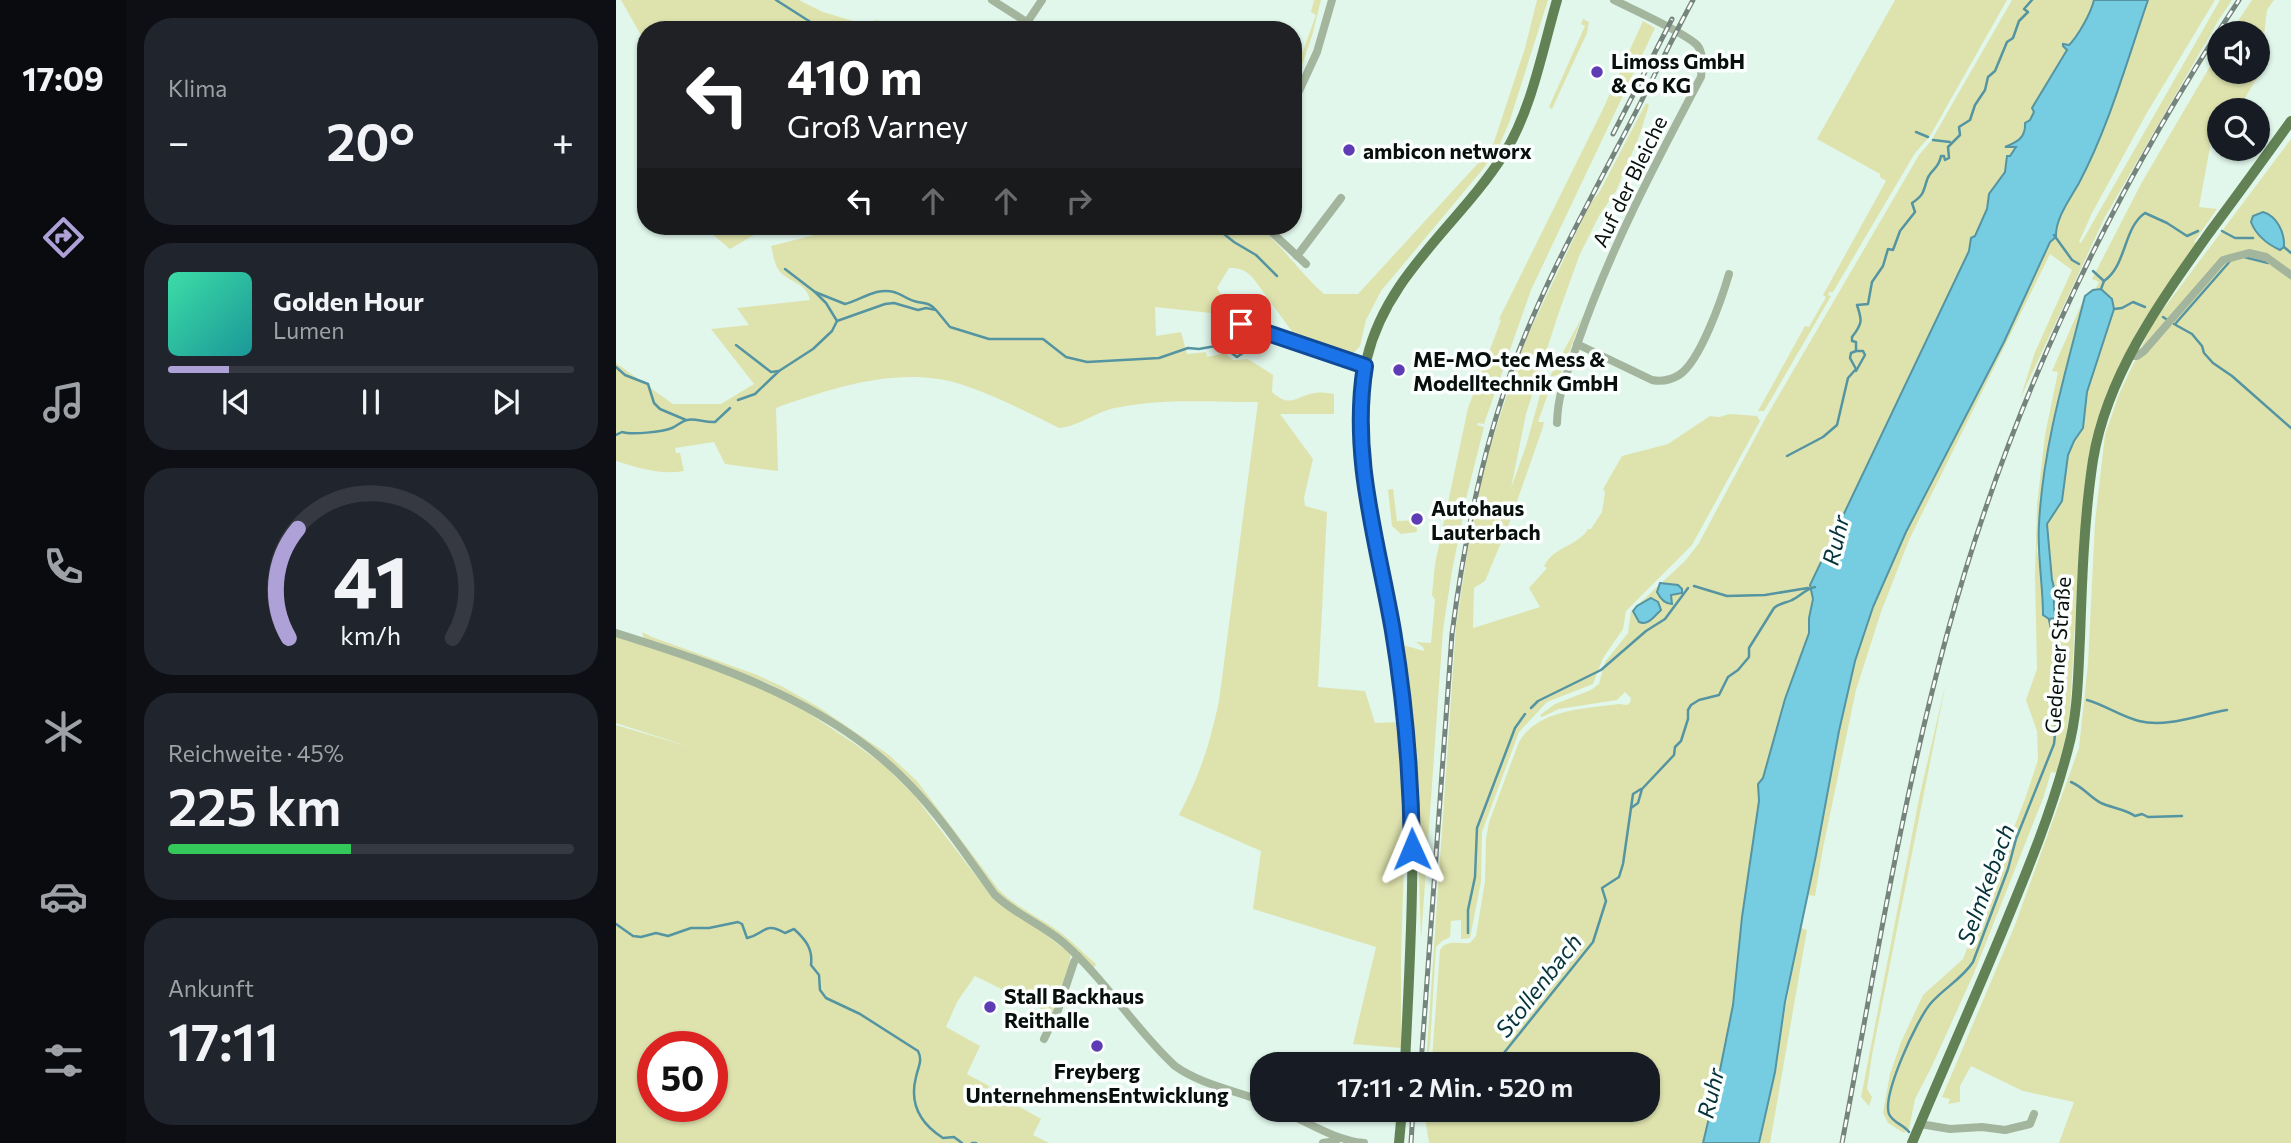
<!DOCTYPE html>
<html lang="de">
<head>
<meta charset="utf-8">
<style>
  body { margin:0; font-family:Commissioner,sans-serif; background:#20242c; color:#f1f3f6; height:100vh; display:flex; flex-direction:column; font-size:26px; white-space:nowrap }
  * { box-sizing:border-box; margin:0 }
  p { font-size:23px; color:#9ea1a6 }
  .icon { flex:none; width:38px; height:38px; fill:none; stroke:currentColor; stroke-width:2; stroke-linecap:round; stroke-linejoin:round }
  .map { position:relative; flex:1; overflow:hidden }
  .details { display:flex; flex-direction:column; gap:18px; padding:18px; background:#0d0f14; width:490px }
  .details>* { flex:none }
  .guide { position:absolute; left:21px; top:21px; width:665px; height:214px; border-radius:28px; box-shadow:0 2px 5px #0004; background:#202124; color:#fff; overflow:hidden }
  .tools { position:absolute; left:1591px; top:21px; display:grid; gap:14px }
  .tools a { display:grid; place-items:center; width:63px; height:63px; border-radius:50%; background:#171b24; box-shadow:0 2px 5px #0004; font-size:35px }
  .speed { position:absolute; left:21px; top:1031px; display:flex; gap:14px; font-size:35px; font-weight:700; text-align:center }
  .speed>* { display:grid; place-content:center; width:91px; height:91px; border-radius:50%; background:#171b24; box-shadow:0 2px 5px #0004; line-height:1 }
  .speed .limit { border:10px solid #d22; background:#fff; color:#111 }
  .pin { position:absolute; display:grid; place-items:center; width:60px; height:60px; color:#fff; margin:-30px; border-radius:14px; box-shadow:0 4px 10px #0006 }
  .me { position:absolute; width:77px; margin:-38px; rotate:359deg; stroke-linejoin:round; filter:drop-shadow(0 0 5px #0008) }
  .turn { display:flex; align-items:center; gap:24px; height:147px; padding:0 35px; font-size:32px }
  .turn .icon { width:91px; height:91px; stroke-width:2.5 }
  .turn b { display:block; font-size:49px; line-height:60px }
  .lanes { display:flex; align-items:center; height:66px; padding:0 35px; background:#0003; justify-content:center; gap:35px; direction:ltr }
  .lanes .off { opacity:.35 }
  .big { font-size:52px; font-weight:600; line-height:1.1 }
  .details .card { flex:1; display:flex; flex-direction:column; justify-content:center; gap:10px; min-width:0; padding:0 24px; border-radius:28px; background:#20242c }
  .details .dial { align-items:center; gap:0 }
  .dial svg { height:182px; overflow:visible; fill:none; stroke:#363941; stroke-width:7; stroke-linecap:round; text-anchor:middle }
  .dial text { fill:#f1f3f6; stroke:none }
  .song { display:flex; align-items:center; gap:21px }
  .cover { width:84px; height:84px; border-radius:10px; background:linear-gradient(135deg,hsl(160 70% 55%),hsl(180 70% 35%)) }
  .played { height:7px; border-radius:4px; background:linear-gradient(90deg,#aea1d8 15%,#363941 15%) }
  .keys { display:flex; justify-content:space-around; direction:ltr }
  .heat { display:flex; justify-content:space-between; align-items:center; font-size:38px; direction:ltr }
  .charge { height:10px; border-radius:5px; background:linear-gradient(90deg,#34c759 45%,#363941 0) }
  .trip { position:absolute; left:634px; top:1052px; width:410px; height:70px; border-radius:28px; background:#171b24; box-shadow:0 2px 5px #0004; font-weight:600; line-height:70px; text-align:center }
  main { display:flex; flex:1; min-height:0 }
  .menu { display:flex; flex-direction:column; width:126px; justify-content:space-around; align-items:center; background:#090b0e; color:#9ea1a6 }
  .menu .icon { width:49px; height:49px }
  .menu .on { color:#aea1d8 }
  .menu b { font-size:32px; color:#f1f3f6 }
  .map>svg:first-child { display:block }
</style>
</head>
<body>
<main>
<nav class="menu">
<b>17:09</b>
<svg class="icon on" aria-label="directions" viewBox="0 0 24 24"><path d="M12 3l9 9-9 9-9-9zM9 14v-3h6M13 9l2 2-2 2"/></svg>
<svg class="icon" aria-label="music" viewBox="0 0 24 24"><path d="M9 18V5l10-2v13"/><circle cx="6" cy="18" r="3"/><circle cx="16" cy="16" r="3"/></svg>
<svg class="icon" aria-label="phone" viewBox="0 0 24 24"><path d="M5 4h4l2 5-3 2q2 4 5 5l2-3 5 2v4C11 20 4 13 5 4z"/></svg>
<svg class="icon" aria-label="climate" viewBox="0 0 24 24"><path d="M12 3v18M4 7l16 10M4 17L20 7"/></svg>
<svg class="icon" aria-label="car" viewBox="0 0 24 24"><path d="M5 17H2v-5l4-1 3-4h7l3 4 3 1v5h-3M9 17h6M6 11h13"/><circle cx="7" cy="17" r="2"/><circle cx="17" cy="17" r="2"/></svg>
<svg class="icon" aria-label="filters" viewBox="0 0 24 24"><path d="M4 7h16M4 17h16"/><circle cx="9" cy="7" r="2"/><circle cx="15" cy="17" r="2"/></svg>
</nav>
<section class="details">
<div class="card"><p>Klima</p>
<div class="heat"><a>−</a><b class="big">20°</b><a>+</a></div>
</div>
<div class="card">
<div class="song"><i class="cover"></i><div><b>Golden Hour</b><p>Lumen</p></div></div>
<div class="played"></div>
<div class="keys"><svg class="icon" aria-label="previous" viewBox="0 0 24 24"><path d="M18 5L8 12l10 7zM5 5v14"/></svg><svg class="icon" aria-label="pause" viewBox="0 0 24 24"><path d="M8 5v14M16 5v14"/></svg><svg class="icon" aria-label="next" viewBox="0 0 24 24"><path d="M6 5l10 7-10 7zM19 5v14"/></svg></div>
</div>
<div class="card dial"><svg viewBox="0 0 100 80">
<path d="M14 69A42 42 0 1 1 86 69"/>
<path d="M14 69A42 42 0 0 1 18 21" stroke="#aea1d8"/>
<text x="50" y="56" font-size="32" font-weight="700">41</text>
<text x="50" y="72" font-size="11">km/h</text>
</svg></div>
<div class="card"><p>Reichweite · 45%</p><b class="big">225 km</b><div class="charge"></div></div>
<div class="card"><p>Ankunft</p><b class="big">17:11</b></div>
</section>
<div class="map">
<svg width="1675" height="1143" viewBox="0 0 1675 1143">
  <rect width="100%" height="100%" fill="#e1f7eb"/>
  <!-- green -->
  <g fill="#dee3ae" fill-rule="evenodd">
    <path d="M5,0h178l24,12 37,11 18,-3 15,10h-247v14z"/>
    <path d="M698,0h7l-9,36 -14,41 -4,-1 22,-61 -5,-3z"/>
    <path d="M921,0h11l-39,123 -10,23 -16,23 -102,122 -15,29 -6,26 -11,12 -50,-17 -46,-63c-8,-8 -13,-10 -24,-10l-12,20 10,15 2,12 -74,-8 1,29 25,-4 6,22 19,-2 1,5 18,-4 8,7 15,-1 25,16 -1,17c19,17 23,4 43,1 6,-1 13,0 19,1v20h-54l33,45 -9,39 1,8 22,6 -9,175 47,4 10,32 24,-1 7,77 -5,158v91l-48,-4 23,-97 -123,-38 8,-58 -82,-36c21,-41 30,-68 40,-114l39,-299c-48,0 -96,-4 -143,6 -20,4 -35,18 -56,20 -30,-15 -61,-31 -93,-42 -62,-22 -131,1 -190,22l2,63 -53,-7 -11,-22 -39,6 1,5h4l4,18c-24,4 -46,-3 -68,-10v-98l57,41h48l33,-20 -43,-55 38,-4 -12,-17 73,-8c-4,-19 -23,-17 -32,-31 -4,-6 -5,-16 -7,-23l43,-11v-2l-29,-7h473c25,20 42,47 66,68h34l134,-146 33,-100z"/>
    <path d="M1279,0h112l-77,136 -15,17 -82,139h-4l-1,3 3,1 -65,112 -2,3h-6l47,-85 4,1 17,-30 -3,-2 63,-114 -6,-4v-3l-63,-35z"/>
    <path d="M1396,0h82c-3,12 -20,44 -31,46l5,2 -1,3 -35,57 2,4 -4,8 -5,3v8l-12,15h4l-7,10 -5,16 -14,18 -4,19 -12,27 -4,2 -2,13 -137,287 -19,54 -4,26v15l-24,66 -22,79 -5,6 1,17 -17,116 -9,88 -15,75 -15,63h-274l-3,-19 2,-14h219v-46h-213l5,-2 -3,-4 -4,1 8,-109c6,-11 20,-6 30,-7l6,-7 9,-55 1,-42 3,-17 30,-80c19,-33 65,-33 100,-38l8,1 3,-2 1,-5 -6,-6 -8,8 -58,9 -17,8 -2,-2 15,-11 36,-14 8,-6 6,-22 23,-29 3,-22 54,-50 14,-18 66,-124 154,-264 12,-14z"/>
    <path d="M1522,0h77l-67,111 -56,102 -13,29 2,1 139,-243h12l-14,21 -113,196 -85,182 15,-47 37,-82 -22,-16 -141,286 -28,72 -25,78 -33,158 -8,48 -7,-1 31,-164 16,-69 18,-55 33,-75 98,-190 46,-100z"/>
    <path d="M1636,0h22l-7,10 -5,42 2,4 -5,21 -4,4 -17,29h-19v19l-7,7 -13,71 18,2 -23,33 5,1 -59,83 -16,30 -19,47 -25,132 -10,177 -5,28 -9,33 -5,-1 -7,24 -70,177 -43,95 -16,31 -6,30 -5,4 -16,-10 -5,-10 7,-39 11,-32 22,-47 40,-36 62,-160 13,-39 -1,-29 -11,-31 11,-31 -2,-93 2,-71 8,-70 13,-63 -6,-1 33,-75 -21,84 -23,112 -4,59 5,18 1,46h2l-5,-68 43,-234 16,-31 -7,-3 50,-97 77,-131v21h39v-39h-28z"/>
    <path d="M967,19l6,3 -2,11 -35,76 -3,-2 36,-81 -4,-2z"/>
    <path d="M1027,21l12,7 -124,262 -47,134 -6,-1 -1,2 7,2 -18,72 -7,-2 -1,2 8,3 -14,69 -9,59 -22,310 -5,-157 -13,-138 21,6 -1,-4 -7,-5 15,1 4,-43 -3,-5 3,-31 33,-156 33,-88 -2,-1 104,-210z"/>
    <path d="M1030,103l3,2 -10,32 -23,54 -17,25 -19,38 -21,58 -33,102 -15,74 15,-42 14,-51 42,-78 -21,57 -7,2 -16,46h6l-2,8 -33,94 -24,57 -11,7 -1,40 67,-21 -11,-19 18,-20 -3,-2c9,-19 34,-20 44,-37h3l11,-17 3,-20 -2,-3 19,-33 46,-12 42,-28 9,1 11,-3 27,2 3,5 -68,124 -66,66 -3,18 -20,29 -10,26 -46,18 -28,30 -37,100 -1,50 -11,56 -9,1v-19l-10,1 -1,16 -8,4 -6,6 -6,99 -4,18 30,-438 18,-116 2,-6 2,1 1,-3 -3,-1 11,-45 28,-86 4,-3 -2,-3 6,-19 67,-141 10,-13z"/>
    <path d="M1675,139v1004h-232l15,-41 -51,-11 -52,-25 -11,20v16l-12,2 2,-5 -8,-2 73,-172 64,-177 9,-84 7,-142 10,-87 14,-41 34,-71zM1647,212l11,7 11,17 -15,9 -17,-17 -2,-6 2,-6z"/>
    <path d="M87,226h59l-3,6 -29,17z"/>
    <path d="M777,489l4,32 19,-1 1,12 -16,2 -9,-8 -4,-36z"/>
    <path d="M26,632l10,5 105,38 26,12 37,21 69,47 28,26 82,109c16,16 36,25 55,38 15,10 28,24 42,36l-2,4 -94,-73 -78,-103 -16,-17 -27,-22 -76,-51 -33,-18 -126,-46z"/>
    <path d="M0,635l133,47 58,30 48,32 30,22 29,29 72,94 85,65 -5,27 -12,34 -79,-39 -18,26 -11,25 34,19 -13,28 22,12 -1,3 53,30 -8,16 16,8h-433v-418l74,22 -74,-24zM37,1046h59v60h-59z"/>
    <path d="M1330,682l-74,373 -5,34 5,8 -3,9 -8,-9 59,-303z"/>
    <path d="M1185,928l6,2 -37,213h-10c15,-71 26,-143 41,-215z"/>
  </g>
  <!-- water -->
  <g fill="#76cde1" stroke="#5594a1" stroke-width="2">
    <path d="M1478,0h54c-21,61 -39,126 -69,183 -9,16 -24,36 -23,54l-6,5 -46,100 -98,190 -33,75 -18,54 -16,70 -23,124 -31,147 -10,70 -16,71h-56l15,-63 15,-75 9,-88 17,-116 -1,-17 5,-6 22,-79 24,-66v-15l4,-19 -3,-14 159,-334 2,-13 4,-2 12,-27 2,-15 16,-22 2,-16h3l6,-9h-11c12,-5 21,-9 20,-24l5,-3 4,-8 -2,-4 35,-58 -4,-4v-2l6,1c9,-9 22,-32 25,-45z"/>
    <path d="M1647,212c14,4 22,21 21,35l-4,3c-13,-6 -24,-15 -29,-28l2,-6z"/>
    <path d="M1485,289l11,10 2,10 -27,83 -4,36 -9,13 -6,14 -6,46 -15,23 5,56c5,12 -1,25 4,38l-7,1 -6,-4c0,-31 -6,-61 -4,-91 4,-78 27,-154 46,-228l8,-6z"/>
    <path d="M1044,583l18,2 4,4v4l-11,2 1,9c-8,0 -12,-6 -15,-12z"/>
    <path d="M1035,598l7,4 3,8c-7,6 -12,16 -22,12l-6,-11 4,-5z"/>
  </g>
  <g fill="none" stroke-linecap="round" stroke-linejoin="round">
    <!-- stream -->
    <g stroke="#5594a1" stroke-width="2.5">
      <path d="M160,0l47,30"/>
      <path d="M1300,132l12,5"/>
      <path d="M1317,140l17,2"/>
      <path d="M598,226l20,16 22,13 21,21"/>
      <path d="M1606,231l13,7h18"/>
      <path d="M1438,235l18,25 7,4"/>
      <path d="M1668,247l7,6"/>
      <path d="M1628,257l24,6"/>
      <path d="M169,269l30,23 11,11 11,18"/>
      <path d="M1477,271l11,10 -3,8"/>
      <path d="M1488,281c23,-16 19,-53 41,-68l22,10 20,13 11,-5"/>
      <path d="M199,292l30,12c16,-4 31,-17 49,-12 7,2 13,7 20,9 9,3 15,1 21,8"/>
      <path d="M1498,309l8,-1 11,-6 12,5"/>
      <path d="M1547,317l3,2"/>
      <path d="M1560,323l55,-63"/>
      <path d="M1558,324l18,10 10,12 2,7 9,10 19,13 59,52"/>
      <path d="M120,345l35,27 8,-1"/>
      <path d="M0,367l9,8 23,9 6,19 6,6 26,11"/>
      <path d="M1240,371l9,-16 -2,-4h-7"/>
      <path d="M122,400l17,-6 24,-23 34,-22 19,-18 5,-10 48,-17 9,-1 24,7 8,-2 10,2 14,17 39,12h54l23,18 21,5 72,-4 29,-10 11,1 22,-4 16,12 10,-7"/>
      <path d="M0,435l6,-3c10,3 40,0 50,-4 5,-2 10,-7 15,-8 8,-2 19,3 28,2l15,-14"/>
      <path d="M1171,456l36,-19 14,-12 11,-47 8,-9 -6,-11 1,-5 5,-2v-9l-4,-1v-4c11,-14 10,-17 5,-32l11,-1 4,-22 11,-16 5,-17 5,1 7,-19 15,-19 -3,-9c12,-8 11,-11 15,-23 3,-10 12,-11 14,-24h3l1,4 4,-2 -1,-11 12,-12 -1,-8 11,-7 5,-15 10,-15 3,-13 7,-6 12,-29 6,-4 6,-17 9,-9 -4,-3 8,-9"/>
      <path d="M1078,586l33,10 38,-1 43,-7"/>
      <path d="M1471,700c18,5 33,16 52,21 28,7 59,-6 88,-11"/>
      <path d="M915,708l7,-7 63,-31 45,-39 19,-12 23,-31"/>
      <path d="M1455,782c12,5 19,15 30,21 11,5 24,6 34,13l7,-2 6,3 34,-1"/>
      <path d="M1015,808l2,-14 8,-5"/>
      <path d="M0,924l17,12 8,1 15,-4 12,3 23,-8h18l29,-6 4,2 5,14c18,-4 17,-17 38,-5l9,-4c12,11 19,20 17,36l8,10 1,15 6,8 34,16 58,37c5,10 0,16 -2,26 -7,27 5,47 27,61l11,-1 8,6"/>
      <path d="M852,933v-23l7,-33 2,-49 38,-100 10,-14"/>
      <path d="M879,1064l98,-122 13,-41 -4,-13 17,-11 4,-13 8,-56 7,-5 4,-14 32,-34 1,-8 6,-6 7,-22v-9l3,-5 8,-5 20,-5 9,-18 10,-7 11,-13v-9l25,-40c6,-5 12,-5 18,-8 9,-4 13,-11 23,-13"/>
      <path d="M1293,1132c-6,-8 -16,-9 -20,-18 -7,-19 28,-95 42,-111 13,-15 31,-24 42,-41l35,-93 8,-30 38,-95 9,-86 -8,-13 -6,-26"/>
      <path d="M356,1143h4"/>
    </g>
    <!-- minor -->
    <g stroke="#a3b59d" stroke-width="8">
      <path d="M376,0l47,30"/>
      <path d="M412,21l14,-21"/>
      <path d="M677,104l24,-52 15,-52"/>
      <path d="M649,226l41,38"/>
      <path d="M681,256l44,-58"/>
      <path d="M625,324l124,42"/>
      <path d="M961,344l75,36c10,2 19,0 27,-5 21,-13 43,-77 50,-101"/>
      <path d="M1514,356h7l7,-5 79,-91 26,-7 17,4 25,18"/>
      <path d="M941,423c1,-32 10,-49 20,-78 32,-94 78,-181 124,-268 1,-10 3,-24 -4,-32 -11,-12 -65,-36 -83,-45"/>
      <path d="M0,633c105,33 216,70 294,152 32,33 58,73 85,110 21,20 49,30 71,50 41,37 69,84 109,121 25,18 58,24 87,35"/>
      <path d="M428,1039l14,-29 16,-48 4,-6"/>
      <path d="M664,1110c28,12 54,30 84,33"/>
      <path d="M1304,1124l30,5 32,-2 23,3 25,-6 4,-10"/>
      <path d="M707,1143l13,-2 2,-3"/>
    </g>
    <!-- major -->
    <g stroke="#628256" stroke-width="10">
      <path d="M789,1064c5,-111 13,-222 1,-332 -5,-45 -11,-90 -20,-134 -15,-78 -38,-160 -19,-240 20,-84 92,-133 137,-204 28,-45 38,-103 53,-154"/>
      <path d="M783,1143l3,-33"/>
      <path d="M1296,1143c30,-72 62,-143 92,-216 24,-58 48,-116 64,-178 10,-36 10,-73 12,-111 2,-59 4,-119 13,-178 14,-86 69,-161 119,-231 27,-36 53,-72 79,-108"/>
    </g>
    <!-- rail casing -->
    <g stroke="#75847c" stroke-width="5">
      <g id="rail">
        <path d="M997,134l59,-115"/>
        <path d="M805,1064l31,-430c12,-93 30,-185 63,-273 28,-75 66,-144 103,-215 26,-48 49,-98 75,-146"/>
        <path d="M795,1143l2,-33"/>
        <path d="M1226,1143c32,-168 59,-339 104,-505 61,-227 163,-442 293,-638"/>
      </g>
    </g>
    <!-- rail -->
    <use href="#rail" stroke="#fbfffd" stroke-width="2.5" stroke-dasharray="8" stroke-linecap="butt"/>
  </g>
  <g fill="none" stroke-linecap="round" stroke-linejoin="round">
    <!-- route casing -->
    <g stroke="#114b97" stroke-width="18">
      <path id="route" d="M625,324l124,42c-15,91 13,177 28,265 12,72 18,145 19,218"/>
    </g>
    <!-- route -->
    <use href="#route" stroke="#1a73e8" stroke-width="12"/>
  </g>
  <!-- markers -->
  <g fill="#5d3cb4" stroke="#fbfffd" stroke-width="2.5">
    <circle cx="981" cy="72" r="7"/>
    <circle cx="733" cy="150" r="7"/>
    <circle cx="783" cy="370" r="7"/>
    <circle cx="801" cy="519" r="7"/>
    <circle cx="374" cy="1007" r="7"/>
    <circle cx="481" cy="1046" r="7"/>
  </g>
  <g text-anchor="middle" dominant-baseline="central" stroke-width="7" stroke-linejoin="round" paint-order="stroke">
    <!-- poi labels -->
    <g font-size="21" font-weight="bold" fill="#080f0c" stroke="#fbfffd" text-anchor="start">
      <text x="995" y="60">Limoss GmbH<tspan x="995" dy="24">&amp; Co KG</tspan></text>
      <text x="747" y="150">ambicon networx</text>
      <text x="797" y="358">ME-MO-tec Mess &amp;<tspan x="797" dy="24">Modelltechnik GmbH</tspan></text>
      <text x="815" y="507">Autohaus<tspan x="815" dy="24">Lauterbach</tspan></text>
      <text x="388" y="995">Stall Backhaus<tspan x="388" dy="24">Reithalle</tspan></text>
      <text x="481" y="1070" text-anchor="middle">Freyberg<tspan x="481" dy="24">UnternehmensEntwicklung</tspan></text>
    </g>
    <!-- street labels -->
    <g font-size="21" fill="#080f0c" stroke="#fbfffd">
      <text transform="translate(1013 181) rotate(-64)">Auf der Bleiche</text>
      <text transform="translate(1441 655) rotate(-86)">Gederner Straße</text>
    </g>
    <!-- water labels -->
    <g font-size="23" font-style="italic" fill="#06323a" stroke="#fbfffd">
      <text transform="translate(1219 540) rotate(-77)">Ruhr</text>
      <text transform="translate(1369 884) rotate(-70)">Selmkebach</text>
      <text transform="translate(922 985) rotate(-52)">Stollenbach</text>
      <text transform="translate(1094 1093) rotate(-77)">Ruhr</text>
    </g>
  </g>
</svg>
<div class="tools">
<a><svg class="icon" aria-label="sound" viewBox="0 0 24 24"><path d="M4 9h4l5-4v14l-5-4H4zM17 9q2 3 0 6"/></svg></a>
<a><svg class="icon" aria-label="search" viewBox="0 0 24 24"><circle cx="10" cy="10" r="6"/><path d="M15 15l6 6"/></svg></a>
</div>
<div class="speed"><div class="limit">50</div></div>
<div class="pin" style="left:625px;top:324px;background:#d93025"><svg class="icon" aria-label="arrive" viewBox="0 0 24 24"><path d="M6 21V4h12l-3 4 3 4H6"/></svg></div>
<svg class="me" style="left:796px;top:849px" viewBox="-20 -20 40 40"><path d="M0-17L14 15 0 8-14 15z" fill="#1a73e8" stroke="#fff" stroke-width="4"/></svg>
<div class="trip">17:11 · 2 Min. · 520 m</div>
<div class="guide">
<div class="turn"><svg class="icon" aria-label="left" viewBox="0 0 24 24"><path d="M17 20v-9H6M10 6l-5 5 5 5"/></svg><div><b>410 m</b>Groß Varney</div></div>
<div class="lanes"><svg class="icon" aria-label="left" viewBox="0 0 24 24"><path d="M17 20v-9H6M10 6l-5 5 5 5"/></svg><svg class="icon off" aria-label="ahead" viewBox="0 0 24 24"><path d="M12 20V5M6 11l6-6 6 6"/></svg><svg class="icon off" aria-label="ahead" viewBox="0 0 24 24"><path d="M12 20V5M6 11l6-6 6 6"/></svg><svg class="icon off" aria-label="right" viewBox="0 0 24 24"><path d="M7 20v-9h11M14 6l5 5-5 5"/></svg></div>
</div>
</div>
</main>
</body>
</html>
